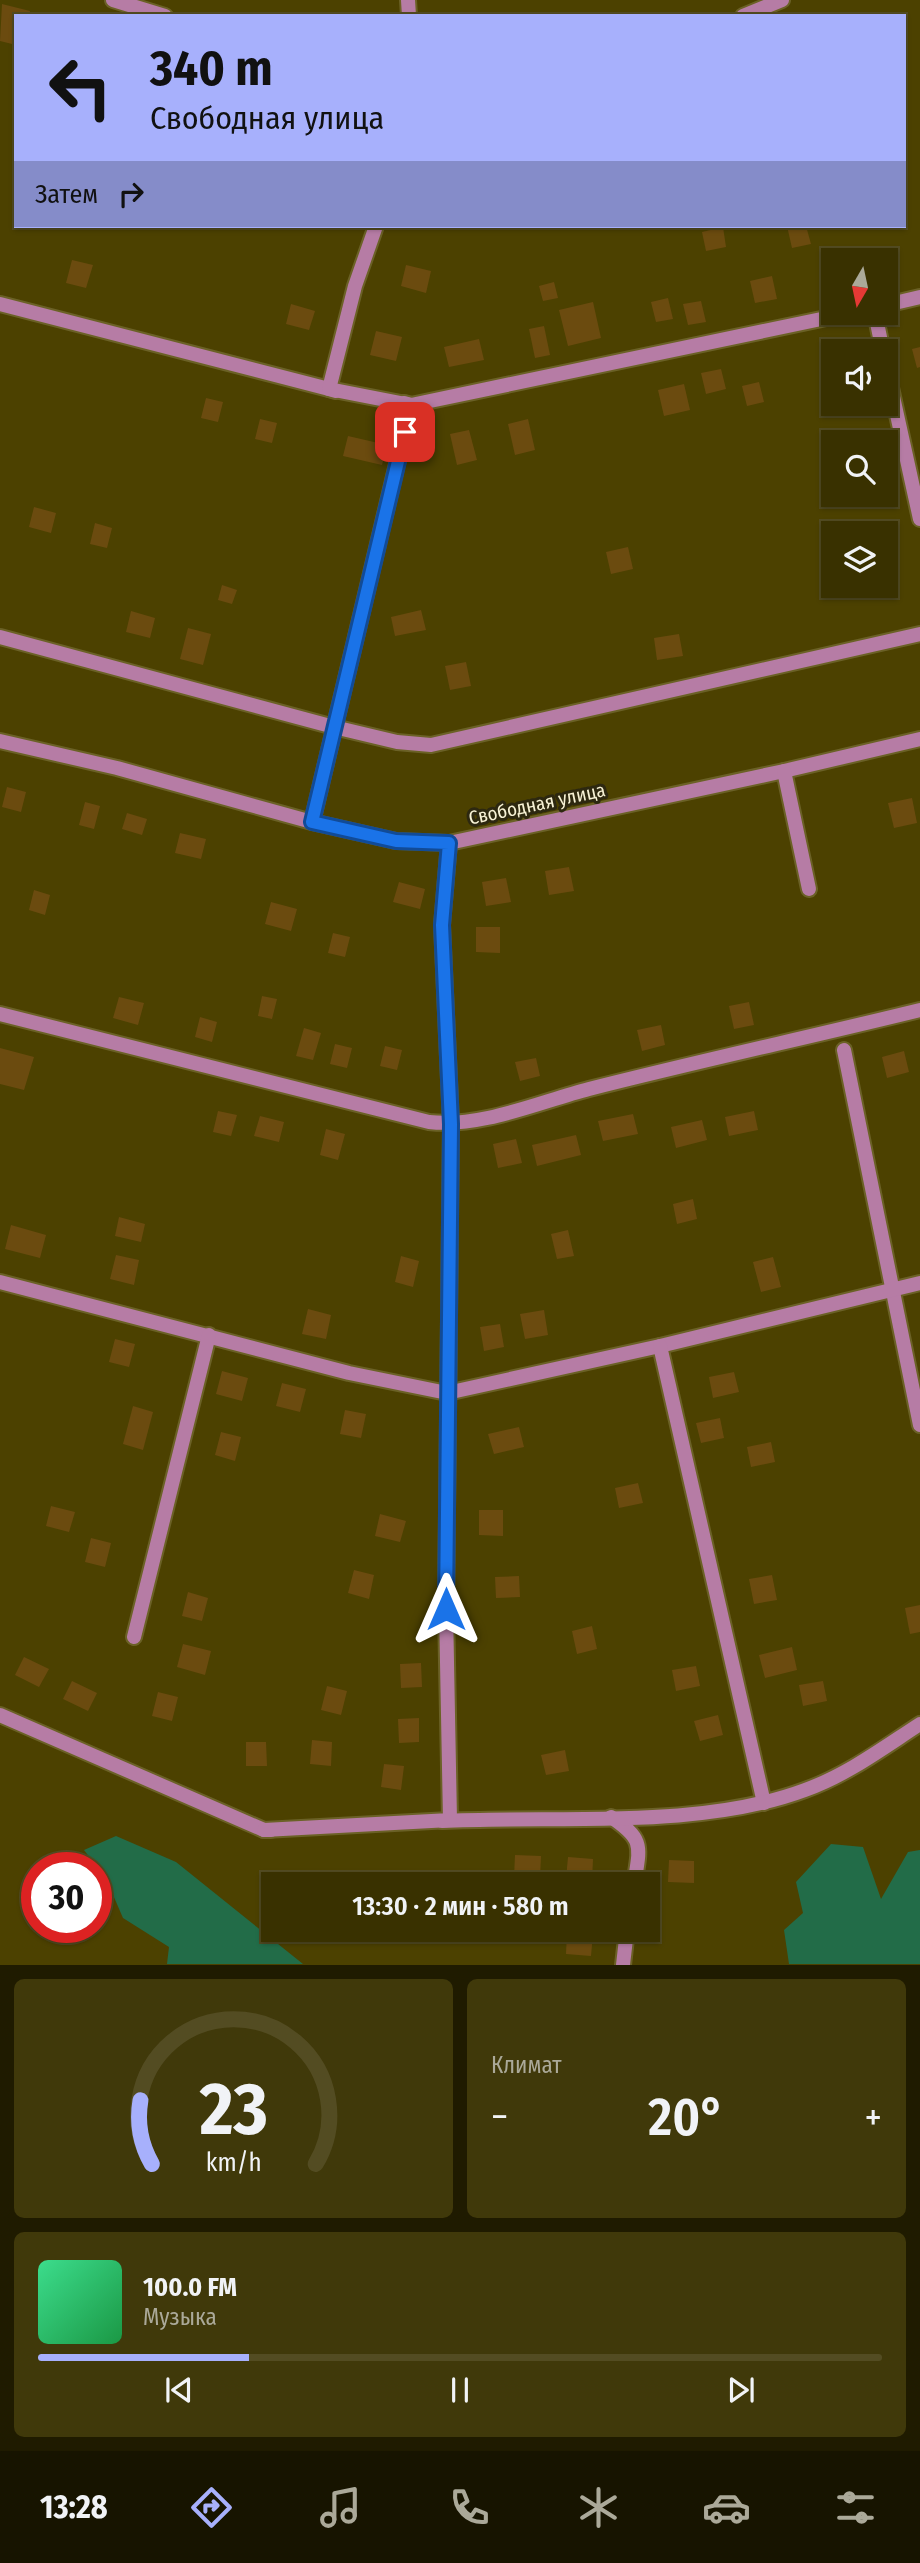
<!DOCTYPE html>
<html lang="ru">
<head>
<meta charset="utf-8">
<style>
  body { margin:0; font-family:"Fira Sans Condensed",sans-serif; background:#40390a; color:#f1f3f6; height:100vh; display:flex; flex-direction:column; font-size:26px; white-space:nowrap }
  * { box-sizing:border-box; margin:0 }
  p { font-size:23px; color:#aba999 }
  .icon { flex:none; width:38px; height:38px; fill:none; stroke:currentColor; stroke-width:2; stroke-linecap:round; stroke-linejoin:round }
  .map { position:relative; height:1965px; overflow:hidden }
  .side { display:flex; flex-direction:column; gap:14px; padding:14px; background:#1f1b00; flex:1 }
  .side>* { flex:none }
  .guide { position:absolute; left:14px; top:14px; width:892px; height:214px; border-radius:0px; box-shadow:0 2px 5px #0004,0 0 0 2px #534c22; background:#a7b0fc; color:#111; overflow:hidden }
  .needle { width:46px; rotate:189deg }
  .controls { position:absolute; left:821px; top:248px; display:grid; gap:14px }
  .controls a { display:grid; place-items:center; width:77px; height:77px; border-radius:0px; background:#393100; box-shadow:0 2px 5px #0004,0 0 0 2px #534c22; font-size:35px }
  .speed { position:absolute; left:21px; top:1852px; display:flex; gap:14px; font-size:35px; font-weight:700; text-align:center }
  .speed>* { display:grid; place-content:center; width:91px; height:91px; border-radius:50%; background:#393100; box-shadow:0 2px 5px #0004,0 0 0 2px #534c22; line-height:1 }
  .speed .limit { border:10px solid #d22; background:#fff; color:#111 }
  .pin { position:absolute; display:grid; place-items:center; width:60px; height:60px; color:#fff; margin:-30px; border-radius:14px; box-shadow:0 4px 10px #0006 }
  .me { position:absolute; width:77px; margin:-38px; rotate:0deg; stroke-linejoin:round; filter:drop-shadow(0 0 5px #0008) }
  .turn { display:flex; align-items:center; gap:24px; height:147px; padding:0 21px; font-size:32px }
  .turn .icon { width:91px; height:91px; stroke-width:2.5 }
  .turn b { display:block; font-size:49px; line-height:60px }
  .then { display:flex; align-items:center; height:66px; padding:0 21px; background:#0003; gap:14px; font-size:26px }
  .big { font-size:52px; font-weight:600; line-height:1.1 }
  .side .tile { flex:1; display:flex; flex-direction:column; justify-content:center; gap:10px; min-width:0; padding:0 24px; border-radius:10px; background:#40390a }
  .side .dial { align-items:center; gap:0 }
  .dial svg { height:182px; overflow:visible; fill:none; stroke:#534c22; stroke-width:7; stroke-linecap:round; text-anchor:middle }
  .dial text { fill:#f1f3f6; stroke:none }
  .song { display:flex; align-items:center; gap:21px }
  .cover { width:84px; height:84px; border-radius:10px; background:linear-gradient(135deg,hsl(150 70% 55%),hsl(140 70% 35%)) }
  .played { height:7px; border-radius:4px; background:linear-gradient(90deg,#a7b0fc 25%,#534c22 25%) }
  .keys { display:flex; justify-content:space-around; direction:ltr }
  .heat { display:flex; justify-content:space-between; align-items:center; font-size:38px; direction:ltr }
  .side .tiles { flex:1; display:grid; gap:14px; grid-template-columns:1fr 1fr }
  .tile:last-child { grid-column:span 2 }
  .trip { position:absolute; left:261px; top:1872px; width:399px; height:70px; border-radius:0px; background:#393100; box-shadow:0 2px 5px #0004,0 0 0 2px #534c22; font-weight:600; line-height:70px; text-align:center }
  .tabs { display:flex; height:112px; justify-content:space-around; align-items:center; background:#171400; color:#aba999 }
  .tabs .icon { width:49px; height:49px }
  .tabs .current { color:#a7b0fc }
  .tabs b { font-size:32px; color:#f1f3f6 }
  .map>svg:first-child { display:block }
</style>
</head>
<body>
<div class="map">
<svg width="920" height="1965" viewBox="0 0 920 1965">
  <rect width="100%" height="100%" fill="#4c4100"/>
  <!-- green -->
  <g fill="#226c48">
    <path d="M116,1836l60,26 127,102h-136l2,-17 -46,-29 -16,-37 -23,-31z"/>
    <path d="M831,1844l32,3 18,52 27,-47 12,-2v114h-131l-5,-34 19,-17 -7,-31z"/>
  </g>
  <!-- building -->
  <g fill="#6b4b0f">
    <path d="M2,4l28,7 -1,5h-13v29l-16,-4z"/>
    <path d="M787,226h19l5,18 -19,4z"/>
    <path d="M723,227l3,20 -20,4 -4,-19z"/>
    <path d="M889,252l4,20 -7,2v-13h-18l-1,-4z"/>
    <path d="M72,260l21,5 -7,23 -20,-5z"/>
    <path d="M406,265l25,6 -5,22 -25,-7z"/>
    <path d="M772,276l5,23 -22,4 -5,-22z"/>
    <path d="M554,282l4,16 -15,3 -4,-15z"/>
    <path d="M668,298l5,21 -17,3 -5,-20z"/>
    <path d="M701,301l5,21 -18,3 -5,-21z"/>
    <path d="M593,302l8,36 -33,8 -9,-36z"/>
    <path d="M291,304l24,7 -6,19 -23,-6z"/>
    <path d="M544,326l6,29 -15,3 -6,-29z"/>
    <path d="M376,331l26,6 -6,24 -26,-6z"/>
    <path d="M479,339l5,21 -35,7 -5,-20z"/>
    <path d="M920,347v20l-3,1 -5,-19z"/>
    <path d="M833,361v24h-1l-5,-23z"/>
    <path d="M721,369l5,20 -20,5 -5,-21z"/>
    <path d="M759,382l5,20 -17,4 -5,-20z"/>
    <path d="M684,384l6,26 -26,6 -6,-26z"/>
    <path d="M206,398l17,4 -5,20 -17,-4z"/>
    <path d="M260,419l17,4 -5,20 -17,-4z"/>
    <path d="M528,419l7,31 -20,5 -7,-31z"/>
    <path d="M469,430l8,30 -20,5 -7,-31z"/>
    <path d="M348,436l39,9 -5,20 -39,-9z"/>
    <path d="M34,507l22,6 -5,20 -22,-6z"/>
    <path d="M95,523l17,5 -5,20 -17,-4z"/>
    <path d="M628,547l5,22 -22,5 -5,-22z"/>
    <path d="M222,585l15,5 -5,14 -14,-4z"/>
    <path d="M421,610l5,20 -31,6 -4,-19z"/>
    <path d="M131,611l24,7 -5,20 -24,-6z"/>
    <path d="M188,628l23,6 -8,31 -23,-6z"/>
    <path d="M679,634l4,22 -26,4 -3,-22z"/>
    <path d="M466,662l5,24 -21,4 -5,-24z"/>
    <path d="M7,787l19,5 -5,20 -19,-5z"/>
    <path d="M912,798l5,25 -23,5 -6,-25z"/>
    <path d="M85,802l15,4 -6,23 -15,-4z"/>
    <path d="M127,813l20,6 -5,16 -20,-6z"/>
    <path d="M180,833l26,6 -5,20 -26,-6z"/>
    <path d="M569,867l5,24 -25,4 -4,-24z"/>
    <path d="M506,878l5,24 -25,4 -4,-24z"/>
    <path d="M399,882l26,7 -5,20 -27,-7z"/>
    <path d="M34,890l16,5 -5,20 -16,-5z"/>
    <path d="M271,902l26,7 -6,22 -26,-7z"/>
    <path d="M476,927h24v26l-24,-1z"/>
    <path d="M333,933l17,4 -5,20 -17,-4z"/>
    <path d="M262,996l15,3 -5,20 -14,-3z"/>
    <path d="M119,997l25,6 -6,22 -25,-7z"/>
    <path d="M749,1002l5,23 -20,4 -5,-23z"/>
    <path d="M200,1017l17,5 -5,20 -17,-5z"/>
    <path d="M661,1025l4,20 -23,6 -5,-21z"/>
    <path d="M304,1028l17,5 -8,27 -17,-4z"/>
    <path d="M335,1044l17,4 -5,20 -17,-4z"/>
    <path d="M385,1046l17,4 -5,20 -17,-4z"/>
    <path d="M0,1048l34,9 -10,33 -24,-6z"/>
    <path d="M904,1051l5,21 -22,6 -5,-21z"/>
    <path d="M536,1058l4,18 -20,5 -5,-19z"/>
    <path d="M218,1111l19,4 -6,21 -18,-4z"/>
    <path d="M754,1111l4,19 -29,6 -4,-19z"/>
    <path d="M633,1114l5,20 -35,7 -5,-20z"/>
    <path d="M260,1116l24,6 -5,20 -25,-6z"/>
    <path d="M702,1120l5,20 -31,8 -5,-21z"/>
    <path d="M326,1129l19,5 -7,26 -18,-5z"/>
    <path d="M576,1135l5,20 -44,11 -5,-21z"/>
    <path d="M516,1139l6,24 -24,5 -5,-24z"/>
    <path d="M693,1199l4,20 -20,5 -4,-20z"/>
    <path d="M119,1217l26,7 -4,18 -26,-6z"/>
    <path d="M11,1225l35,10 -6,23 -35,-9z"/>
    <path d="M568,1230l6,26 -17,3 -6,-25z"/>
    <path d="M116,1255l23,5 -5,25 -24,-6z"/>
    <path d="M401,1256l18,5 -6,26 -18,-5z"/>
    <path d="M773,1257l8,30 -20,5 -8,-30z"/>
    <path d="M308,1309l23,6 -5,24 -24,-5z"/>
    <path d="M544,1310l4,25 -23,4 -5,-25z"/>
    <path d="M500,1324l4,23 -20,4 -4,-24z"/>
    <path d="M115,1339l20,5 -6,23 -20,-5z"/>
    <path d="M222,1371l26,7 -6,23 -26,-7z"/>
    <path d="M734,1372l5,20 -26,6 -4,-21z"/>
    <path d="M282,1383l24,6 -6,23 -24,-6z"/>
    <path d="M133,1406l20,6 -10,38 -20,-6z"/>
    <path d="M345,1410l21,4 -5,24 -21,-4z"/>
    <path d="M720,1418l4,20 -23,5 -5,-20z"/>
    <path d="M519,1427l5,20 -30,7 -6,-20z"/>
    <path d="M221,1432l20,5 -6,24 -20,-6z"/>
    <path d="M771,1442l4,20 -24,5 -4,-20z"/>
    <path d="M638,1483l5,20 -24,5 -4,-20z"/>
    <path d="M51,1506l24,6 -6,20 -23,-6z"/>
    <path d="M479,1510h24v26l-24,-1z"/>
    <path d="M380,1514l26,7 -6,21 -25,-6z"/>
    <path d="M91,1538l20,5 -6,24 -20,-5z"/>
    <path d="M354,1570l20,5 -5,24 -21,-6z"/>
    <path d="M772,1575l5,25 -23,4 -5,-25z"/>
    <path d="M519,1576l1,21 -24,1 -1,-21z"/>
    <path d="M188,1592l20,6 -6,23 -20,-5z"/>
    <path d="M920,1605v27l-10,2 -5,-26z"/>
    <path d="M592,1626l5,23 -20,5 -5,-23z"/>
    <path d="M183,1644l28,7 -6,24 -28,-8z"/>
    <path d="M792,1647l5,23 -32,8 -6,-23z"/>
    <path d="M24,1657l25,12 -10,18 -24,-12z"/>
    <path d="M421,1663l1,24 -21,1 -1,-24z"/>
    <path d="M696,1666l4,20 -24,5 -4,-21z"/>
    <path d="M72,1681l25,12 -9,18 -25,-12z"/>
    <path d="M823,1681l4,20 -24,5 -4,-21z"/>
    <path d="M327,1686l20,5 -6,24 -20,-5z"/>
    <path d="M158,1692l20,5 -6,24 -20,-5z"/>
    <path d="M718,1715l5,20 -23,6 -6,-20z"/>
    <path d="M419,1718v24l-20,1 -1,-24z"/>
    <path d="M312,1740l20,2 -1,24 -21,-2z"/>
    <path d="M246,1742h20l1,24h-21z"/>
    <path d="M565,1750l4,21 -23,4 -5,-20z"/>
    <path d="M384,1764l20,2 -3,24 -20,-3z"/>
    <path d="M515,1855l26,1 -1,22 -26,-1z"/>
    <path d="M568,1857l25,2 -1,22 -26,-2z"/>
    <path d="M669,1860l25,1v22l-26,-1z"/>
    <path d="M567,1932l26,2 -2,22 -25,-2z"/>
  </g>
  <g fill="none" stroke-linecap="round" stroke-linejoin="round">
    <!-- minor casing -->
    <g stroke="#6b6126" stroke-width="18">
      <g id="minor">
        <path d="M113,0l52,16"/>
        <path d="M408,0l1,16"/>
        <path d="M743,16l39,-16"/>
        <path d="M0,304l329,85 82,16 439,-92"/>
        <path d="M886,305l34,-8"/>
        <path d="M875,313l8,39"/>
        <path d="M886,365l34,154"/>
        <path d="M336,391l-7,-2 26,-103 21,-60"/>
        <path d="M0,637l334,90 63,15 34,3 489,-111"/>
        <path d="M0,741l117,27 195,54 84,19 53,2 335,-72 136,-32"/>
        <path d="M784,771l25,118"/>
        <path d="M312,822l99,-417 -7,-2"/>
        <path d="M0,1014l429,108c52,6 110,-20 160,-33 110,-28 221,-52 331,-79"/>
        <path d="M844,1050l76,375"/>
        <path d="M0,1282l349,91 98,20 213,-47 260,-63"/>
        <path d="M660,1346l104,457"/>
        <path d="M134,1637l75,-302"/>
        <path d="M0,1715l264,115h7"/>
        <path d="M611,1817c34,23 29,29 23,68"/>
        <path d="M442,1821c114,-6 256,9 363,-31 42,-15 78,-42 115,-66"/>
        <path d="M264,1830l186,-10 -4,-211 5,-485 -9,-199 7,-82"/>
        <path d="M623,1965l4,-35"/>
      </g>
    </g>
    <!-- minor -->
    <use href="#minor" stroke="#b67ca5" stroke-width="14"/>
  </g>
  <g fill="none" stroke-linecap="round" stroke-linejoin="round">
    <!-- route casing -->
    <g stroke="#114b97" stroke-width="18">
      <path id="route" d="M405,432l-93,390 84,19 53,2 -7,82 9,199 -5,485"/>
    </g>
    <!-- route -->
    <use href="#route" stroke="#1a73e8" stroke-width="12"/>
  </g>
  <g text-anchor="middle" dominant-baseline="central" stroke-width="6" stroke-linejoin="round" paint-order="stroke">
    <!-- street labels -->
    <g font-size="19" fill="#f7f2d5" stroke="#2d2810">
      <text transform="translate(537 804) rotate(-12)">Свободная улица</text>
    </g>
  </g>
</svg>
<div class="controls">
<a><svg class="needle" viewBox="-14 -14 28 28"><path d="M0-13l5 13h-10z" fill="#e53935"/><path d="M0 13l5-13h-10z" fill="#aba999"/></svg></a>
<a><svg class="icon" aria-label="sound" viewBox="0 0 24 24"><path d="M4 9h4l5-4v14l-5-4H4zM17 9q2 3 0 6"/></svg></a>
<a><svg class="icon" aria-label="search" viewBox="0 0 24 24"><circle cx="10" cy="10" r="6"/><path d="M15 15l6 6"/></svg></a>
<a><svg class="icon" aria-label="layers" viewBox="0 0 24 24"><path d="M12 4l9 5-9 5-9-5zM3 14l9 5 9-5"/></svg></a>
</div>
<div class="speed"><div class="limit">30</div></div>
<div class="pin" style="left:405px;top:432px;background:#d93025"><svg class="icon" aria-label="arrive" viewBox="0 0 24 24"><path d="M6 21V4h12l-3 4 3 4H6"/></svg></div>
<svg class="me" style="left:446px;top:1609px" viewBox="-20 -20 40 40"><path d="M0-17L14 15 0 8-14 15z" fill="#1a73e8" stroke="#fff" stroke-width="4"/></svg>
<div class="trip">13:30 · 2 мин · 580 m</div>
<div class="guide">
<div class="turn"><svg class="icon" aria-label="left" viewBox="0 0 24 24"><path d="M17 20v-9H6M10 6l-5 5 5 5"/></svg><div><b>340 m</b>Свободная улица</div></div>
<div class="then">Затем<svg class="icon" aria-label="right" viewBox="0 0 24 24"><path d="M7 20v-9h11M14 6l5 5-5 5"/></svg></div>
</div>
</div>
<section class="side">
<div class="tiles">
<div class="tile dial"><svg viewBox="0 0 100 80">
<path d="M14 69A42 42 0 1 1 86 69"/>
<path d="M14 69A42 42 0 0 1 9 41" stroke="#a7b0fc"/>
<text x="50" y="56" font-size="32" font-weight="700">23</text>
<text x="50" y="72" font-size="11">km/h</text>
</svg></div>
<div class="tile"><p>Климат</p>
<div class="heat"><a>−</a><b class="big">20°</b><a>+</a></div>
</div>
<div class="tile">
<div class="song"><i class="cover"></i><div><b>100.0 FM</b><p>Музыка</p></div></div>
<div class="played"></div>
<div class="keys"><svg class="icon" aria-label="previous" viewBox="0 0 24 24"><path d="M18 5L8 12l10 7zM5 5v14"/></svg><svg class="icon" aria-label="pause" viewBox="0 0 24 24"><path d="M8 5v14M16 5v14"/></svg><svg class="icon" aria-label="next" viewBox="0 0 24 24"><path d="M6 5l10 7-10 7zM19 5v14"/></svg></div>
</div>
</div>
</section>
<nav class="tabs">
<b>13:28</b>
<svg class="icon current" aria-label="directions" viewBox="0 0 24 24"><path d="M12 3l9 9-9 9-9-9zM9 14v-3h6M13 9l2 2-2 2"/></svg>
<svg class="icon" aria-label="music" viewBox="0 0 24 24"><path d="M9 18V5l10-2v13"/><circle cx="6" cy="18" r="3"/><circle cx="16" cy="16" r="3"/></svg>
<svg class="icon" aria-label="phone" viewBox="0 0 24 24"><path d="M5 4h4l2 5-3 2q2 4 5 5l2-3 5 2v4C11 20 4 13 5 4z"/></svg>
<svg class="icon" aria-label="climate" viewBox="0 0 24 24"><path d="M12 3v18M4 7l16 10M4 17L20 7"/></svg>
<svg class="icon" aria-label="car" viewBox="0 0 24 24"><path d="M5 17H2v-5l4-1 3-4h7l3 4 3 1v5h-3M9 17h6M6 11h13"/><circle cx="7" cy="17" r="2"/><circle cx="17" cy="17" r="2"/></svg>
<svg class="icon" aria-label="filters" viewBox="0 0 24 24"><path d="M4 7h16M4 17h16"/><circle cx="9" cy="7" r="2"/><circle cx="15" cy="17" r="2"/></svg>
</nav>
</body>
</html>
